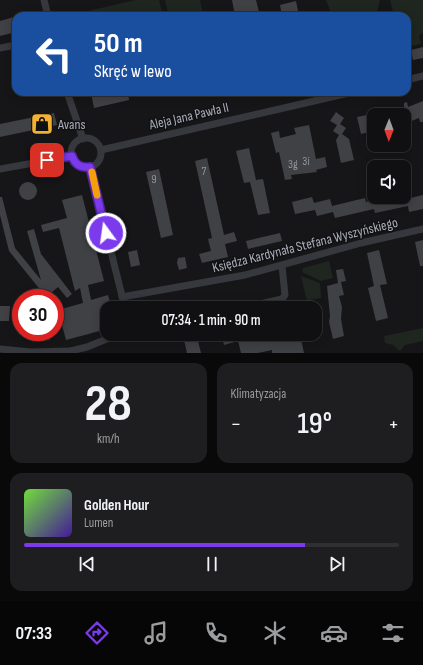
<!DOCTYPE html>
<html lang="pl">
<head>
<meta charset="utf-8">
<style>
  body { margin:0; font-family:"Sofia Sans Condensed",sans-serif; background:#1e1e20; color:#f1f3f6; height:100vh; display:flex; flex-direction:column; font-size:15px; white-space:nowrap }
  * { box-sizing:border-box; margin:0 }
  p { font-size:13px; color:#9c9d9f }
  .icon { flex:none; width:22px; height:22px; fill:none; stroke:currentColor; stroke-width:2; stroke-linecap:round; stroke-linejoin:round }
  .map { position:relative; height:353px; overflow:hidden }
  .sheet { display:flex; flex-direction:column; gap:10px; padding:10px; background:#09090a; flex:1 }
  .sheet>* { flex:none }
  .top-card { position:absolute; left:12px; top:12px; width:399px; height:84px; border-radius:12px; box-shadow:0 2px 10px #0003,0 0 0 1px #303032; background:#1a4fa0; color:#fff; overflow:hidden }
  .needle { width:26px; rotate:181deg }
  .tools { position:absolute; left:367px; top:108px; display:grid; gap:8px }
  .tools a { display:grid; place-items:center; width:44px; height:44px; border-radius:8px; background:#101012; box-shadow:0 2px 10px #0003,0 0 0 1px #303032; font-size:20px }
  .speed { position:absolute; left:12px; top:289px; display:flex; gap:8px; font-size:20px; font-weight:700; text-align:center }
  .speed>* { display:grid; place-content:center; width:52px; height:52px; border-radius:50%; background:#101012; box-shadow:0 2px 10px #0003,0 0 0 1px #303032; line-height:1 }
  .speed .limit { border:6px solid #d22; background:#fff; color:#111 }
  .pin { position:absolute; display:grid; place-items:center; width:34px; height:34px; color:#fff; margin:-17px; border-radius:8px; box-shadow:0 2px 6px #0006 }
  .me { position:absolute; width:44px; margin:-22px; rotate:346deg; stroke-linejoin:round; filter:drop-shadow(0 0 3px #0008) }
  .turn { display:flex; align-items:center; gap:14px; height:84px; padding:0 16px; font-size:18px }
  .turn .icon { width:52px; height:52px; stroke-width:2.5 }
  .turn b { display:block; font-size:28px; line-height:34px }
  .big { font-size:30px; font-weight:600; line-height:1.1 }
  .sheet .card { flex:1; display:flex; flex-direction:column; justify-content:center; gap:6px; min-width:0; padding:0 14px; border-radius:12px; background:#1e1e20 }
  .sheet .dial { align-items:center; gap:0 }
  .dial b { font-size:52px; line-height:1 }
  .song { display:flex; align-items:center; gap:12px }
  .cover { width:48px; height:48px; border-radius:6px; background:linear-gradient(135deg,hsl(100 70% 55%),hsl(260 70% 35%)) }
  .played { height:4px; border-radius:2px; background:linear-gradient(90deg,#7c3aed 75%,#303032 75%) }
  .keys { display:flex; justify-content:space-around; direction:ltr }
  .heat { display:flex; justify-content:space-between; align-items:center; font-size:22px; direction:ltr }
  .sheet .tiles { flex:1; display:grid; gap:10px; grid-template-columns:1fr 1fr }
  .card:last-child { grid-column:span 2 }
  .trip { position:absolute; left:100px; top:301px; width:222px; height:40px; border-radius:12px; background:#101012; box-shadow:0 2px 10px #0003,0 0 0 1px #303032; font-weight:600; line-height:40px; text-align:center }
  .dock { display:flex; height:64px; justify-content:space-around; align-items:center; background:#060607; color:#9c9d9f }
  .dock .icon { width:28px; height:28px }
  .dock .on { color:#7c3aed }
  .dock b { font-size:18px; color:#f1f3f6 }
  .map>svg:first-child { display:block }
</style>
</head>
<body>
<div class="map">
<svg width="423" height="353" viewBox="0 0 423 353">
  <rect width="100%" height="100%" fill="#161618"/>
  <!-- green -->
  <g fill="#1e261f">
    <path d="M136,0h23l4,16h-79l-1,-4z"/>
    <path d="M165,0h35l3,16h-34z"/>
    <path d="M326,0h54l-4,16h-44z"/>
    <path d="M390,0h33v32l-4,4 2,8 -14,3v-31h-13z"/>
    <path d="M329,261l4,17 -12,3 -19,-9 1,-4z"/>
    <path d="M301,276l19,7 1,15 -14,3z"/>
    <path d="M423,328v13l-18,4 -5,6 -7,-6 -8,-2 -1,-7z"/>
  </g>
  <!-- building -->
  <g fill="#404145">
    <path d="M232,0h24l4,16h-25z"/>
    <path d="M296,1l3,15h-17l-2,-11z"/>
    <path d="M14,17l2,15 -16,4v-15z"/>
    <path d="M423,47v11l-10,2 -2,-10z"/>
    <path d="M97,92h31l1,8 -35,8 -3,-15z"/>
    <path d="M423,101v21h-3l-1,-4 -15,6v-9h-21v-3l21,-5v-4l3,-1 1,5z"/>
    <path d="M336,112l8,6 -4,6 6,4 -4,6 7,5 5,21 -13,3 -5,-23 3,-5 -6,-4 4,-6 -7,-4z"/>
    <path d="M54,113l3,12 -57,12v-13z"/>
    <path d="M367,115v1l7,-1v16l-13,3 -4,-17z"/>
    <path d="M309,125l7,34 9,-2 2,10 -11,3 1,2 -26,3 1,4 -7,1 -6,-28 -3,1 -5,-20 8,-2 1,7 16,-4 -2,-6z"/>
    <path d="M249,148l7,32 7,-1 7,34 -12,2 -8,-33 -6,1 -8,-32z"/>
    <path d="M207,158l17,77 10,-3 3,9 -12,3 3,13 -26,6 -3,-9 12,-3 -3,-12 4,-1 -17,-77z"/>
    <path d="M159,169l14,66 -12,3 -15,-66z"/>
    <circle cx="28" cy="191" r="9"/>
    <path d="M82,195l22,86 -16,4 3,15 17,-5 2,7 -3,1v26l-41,11 -8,-30 25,-7 -3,-15 -5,3 -16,-63 -16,4 -2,-7 26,-7 -5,-18z"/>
    <path d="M423,195v14l-14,3 -1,-6 -33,7 -1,-4 -39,9 -2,-6 -16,4 -2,-6 -20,4 -3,-12 20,-5 2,6 16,-4 2,7 33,-8 1,4 20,-5h20v2z"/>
    <path d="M0,197h2l13,51 26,32 -14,-49 7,-2 7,25 31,40 -5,4 -9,-11 -12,10 -37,-46 -9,-36z"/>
    <path d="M280,233l2,8 -34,8 -2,-8z"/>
    <path d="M423,240v26h-3l-5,-24z"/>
    <path d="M137,250l3,15 -9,2 -3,-15z"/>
    <path d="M379,250l8,34 -7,1 8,33 -12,3 -8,-33 6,-2 -7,-33z"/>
    <path d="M185,257l2,11 -8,2 -2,-7 1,-5z"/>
    <path d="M343,269l3,12 -5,1 3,13 -5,1 3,11 -1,12 3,17 -11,3 -4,-17 1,-6 -3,-30 11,-3 -2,-13z"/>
    <path d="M0,306h10l-1,15h-9z"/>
    <path d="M36,332h13l1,8 -13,1z"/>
    <path d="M237,334h63l4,19h-32v-3l-14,3h-17l-3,-12 -14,4 -2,-8z"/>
    <path d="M197,337l4,16h-14l-3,-13z"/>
  </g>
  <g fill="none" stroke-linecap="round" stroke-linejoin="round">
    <!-- minor -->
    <g stroke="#37383d" stroke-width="7">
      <path d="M44,0l4,16"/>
      <path d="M0,48l16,-3"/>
      <path d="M407,80l16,-4"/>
      <path d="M67,92l16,47"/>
      <circle cx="86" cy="153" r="15"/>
      <path d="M101,150l252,-58"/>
      <path d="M90,167l35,141"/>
      <path d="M0,169l72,-13"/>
      <path d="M122,297l123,-22 116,-32 62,-14"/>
      <path d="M242,308l40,-9 3,-4 -3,-29"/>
      <path d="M0,349l31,3 40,-1"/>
      <path d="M71,353v-2l16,-4 32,-13"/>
    </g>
  </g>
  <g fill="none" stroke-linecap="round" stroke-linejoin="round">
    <!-- route casing -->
    <g stroke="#51269a" stroke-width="10">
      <path id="route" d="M47,160l25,-4c3,9 9,12 18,11l16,66"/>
    </g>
    <!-- route -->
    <use href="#route" stroke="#7c3aed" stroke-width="7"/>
    <!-- slow -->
    <path stroke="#f59e0b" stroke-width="7" d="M92,172l5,23"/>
  </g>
  <!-- icons -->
  <defs>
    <g id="shop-square" transform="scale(1.15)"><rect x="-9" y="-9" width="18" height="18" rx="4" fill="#f2b134" stroke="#111113"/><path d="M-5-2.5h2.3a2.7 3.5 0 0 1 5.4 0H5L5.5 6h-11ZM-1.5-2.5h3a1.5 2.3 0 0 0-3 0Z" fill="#111"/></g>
  </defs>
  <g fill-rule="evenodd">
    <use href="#shop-square" x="42" y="124"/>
  </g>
  <g text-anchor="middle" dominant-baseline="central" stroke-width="3" stroke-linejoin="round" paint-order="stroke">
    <!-- number labels -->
    <g font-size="12" fill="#8e929b">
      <text x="306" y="161">3i</text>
      <text x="293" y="164">3g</text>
      <text x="204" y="171">7</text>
      <text x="154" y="179">9</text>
    </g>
    <!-- street labels -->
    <g font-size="14" fill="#a8adb8" stroke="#111113">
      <text transform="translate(189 116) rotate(-13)">Aleja Jana Pawła II</text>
      <text transform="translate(305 245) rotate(-14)">Księdza Kardynała Stefana Wyszyńskiego</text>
    </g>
    <!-- poi labels -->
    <g font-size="14" fill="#a8adb8" stroke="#111113" text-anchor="start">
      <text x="58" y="124">Avans</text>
    </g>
  </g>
</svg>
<div class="tools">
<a><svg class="needle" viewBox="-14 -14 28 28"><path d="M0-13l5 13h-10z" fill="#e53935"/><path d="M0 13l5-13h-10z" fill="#9c9d9f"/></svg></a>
<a><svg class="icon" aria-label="sound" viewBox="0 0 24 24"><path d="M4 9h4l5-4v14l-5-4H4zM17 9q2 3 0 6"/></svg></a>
</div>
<div class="speed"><div class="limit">30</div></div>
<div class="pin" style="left:47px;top:160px;background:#d93025"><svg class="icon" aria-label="arrive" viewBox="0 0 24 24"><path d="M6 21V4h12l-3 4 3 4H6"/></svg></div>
<svg class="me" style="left:106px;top:233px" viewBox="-20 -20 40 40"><circle r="17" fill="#7c3aed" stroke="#fff" stroke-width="3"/><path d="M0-11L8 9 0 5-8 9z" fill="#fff"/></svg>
<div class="trip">07:34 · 1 min · 90 m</div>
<div class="top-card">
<div class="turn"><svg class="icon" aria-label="left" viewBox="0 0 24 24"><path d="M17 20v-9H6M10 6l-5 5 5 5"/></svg><div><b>50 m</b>Skręć w lewo</div></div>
</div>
</div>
<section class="sheet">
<div class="tiles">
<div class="card dial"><b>28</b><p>km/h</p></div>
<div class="card"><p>Klimatyzacja</p>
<div class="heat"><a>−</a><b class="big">19°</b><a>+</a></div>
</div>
<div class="card">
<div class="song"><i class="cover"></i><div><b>Golden Hour</b><p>Lumen</p></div></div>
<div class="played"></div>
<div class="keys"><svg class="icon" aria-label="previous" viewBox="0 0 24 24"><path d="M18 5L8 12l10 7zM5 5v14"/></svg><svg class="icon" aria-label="pause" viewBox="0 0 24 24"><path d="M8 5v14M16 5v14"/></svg><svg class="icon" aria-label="next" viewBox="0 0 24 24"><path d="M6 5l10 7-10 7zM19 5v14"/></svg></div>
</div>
</div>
</section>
<nav class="dock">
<b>07:33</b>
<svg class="icon on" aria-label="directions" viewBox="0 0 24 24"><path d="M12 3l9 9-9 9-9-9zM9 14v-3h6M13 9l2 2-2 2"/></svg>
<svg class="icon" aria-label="music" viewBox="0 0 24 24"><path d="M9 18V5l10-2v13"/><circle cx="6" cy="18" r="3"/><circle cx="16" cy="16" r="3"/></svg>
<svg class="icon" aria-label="phone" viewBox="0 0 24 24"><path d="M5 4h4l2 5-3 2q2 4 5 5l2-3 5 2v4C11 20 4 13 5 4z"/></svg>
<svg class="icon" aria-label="climate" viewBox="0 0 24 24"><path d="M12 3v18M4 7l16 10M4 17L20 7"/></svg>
<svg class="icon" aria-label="car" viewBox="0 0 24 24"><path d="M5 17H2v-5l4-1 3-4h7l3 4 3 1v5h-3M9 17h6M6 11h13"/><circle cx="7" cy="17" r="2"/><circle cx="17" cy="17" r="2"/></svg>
<svg class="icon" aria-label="filters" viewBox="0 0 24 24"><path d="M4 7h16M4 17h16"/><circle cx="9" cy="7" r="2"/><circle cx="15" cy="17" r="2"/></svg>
</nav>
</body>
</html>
